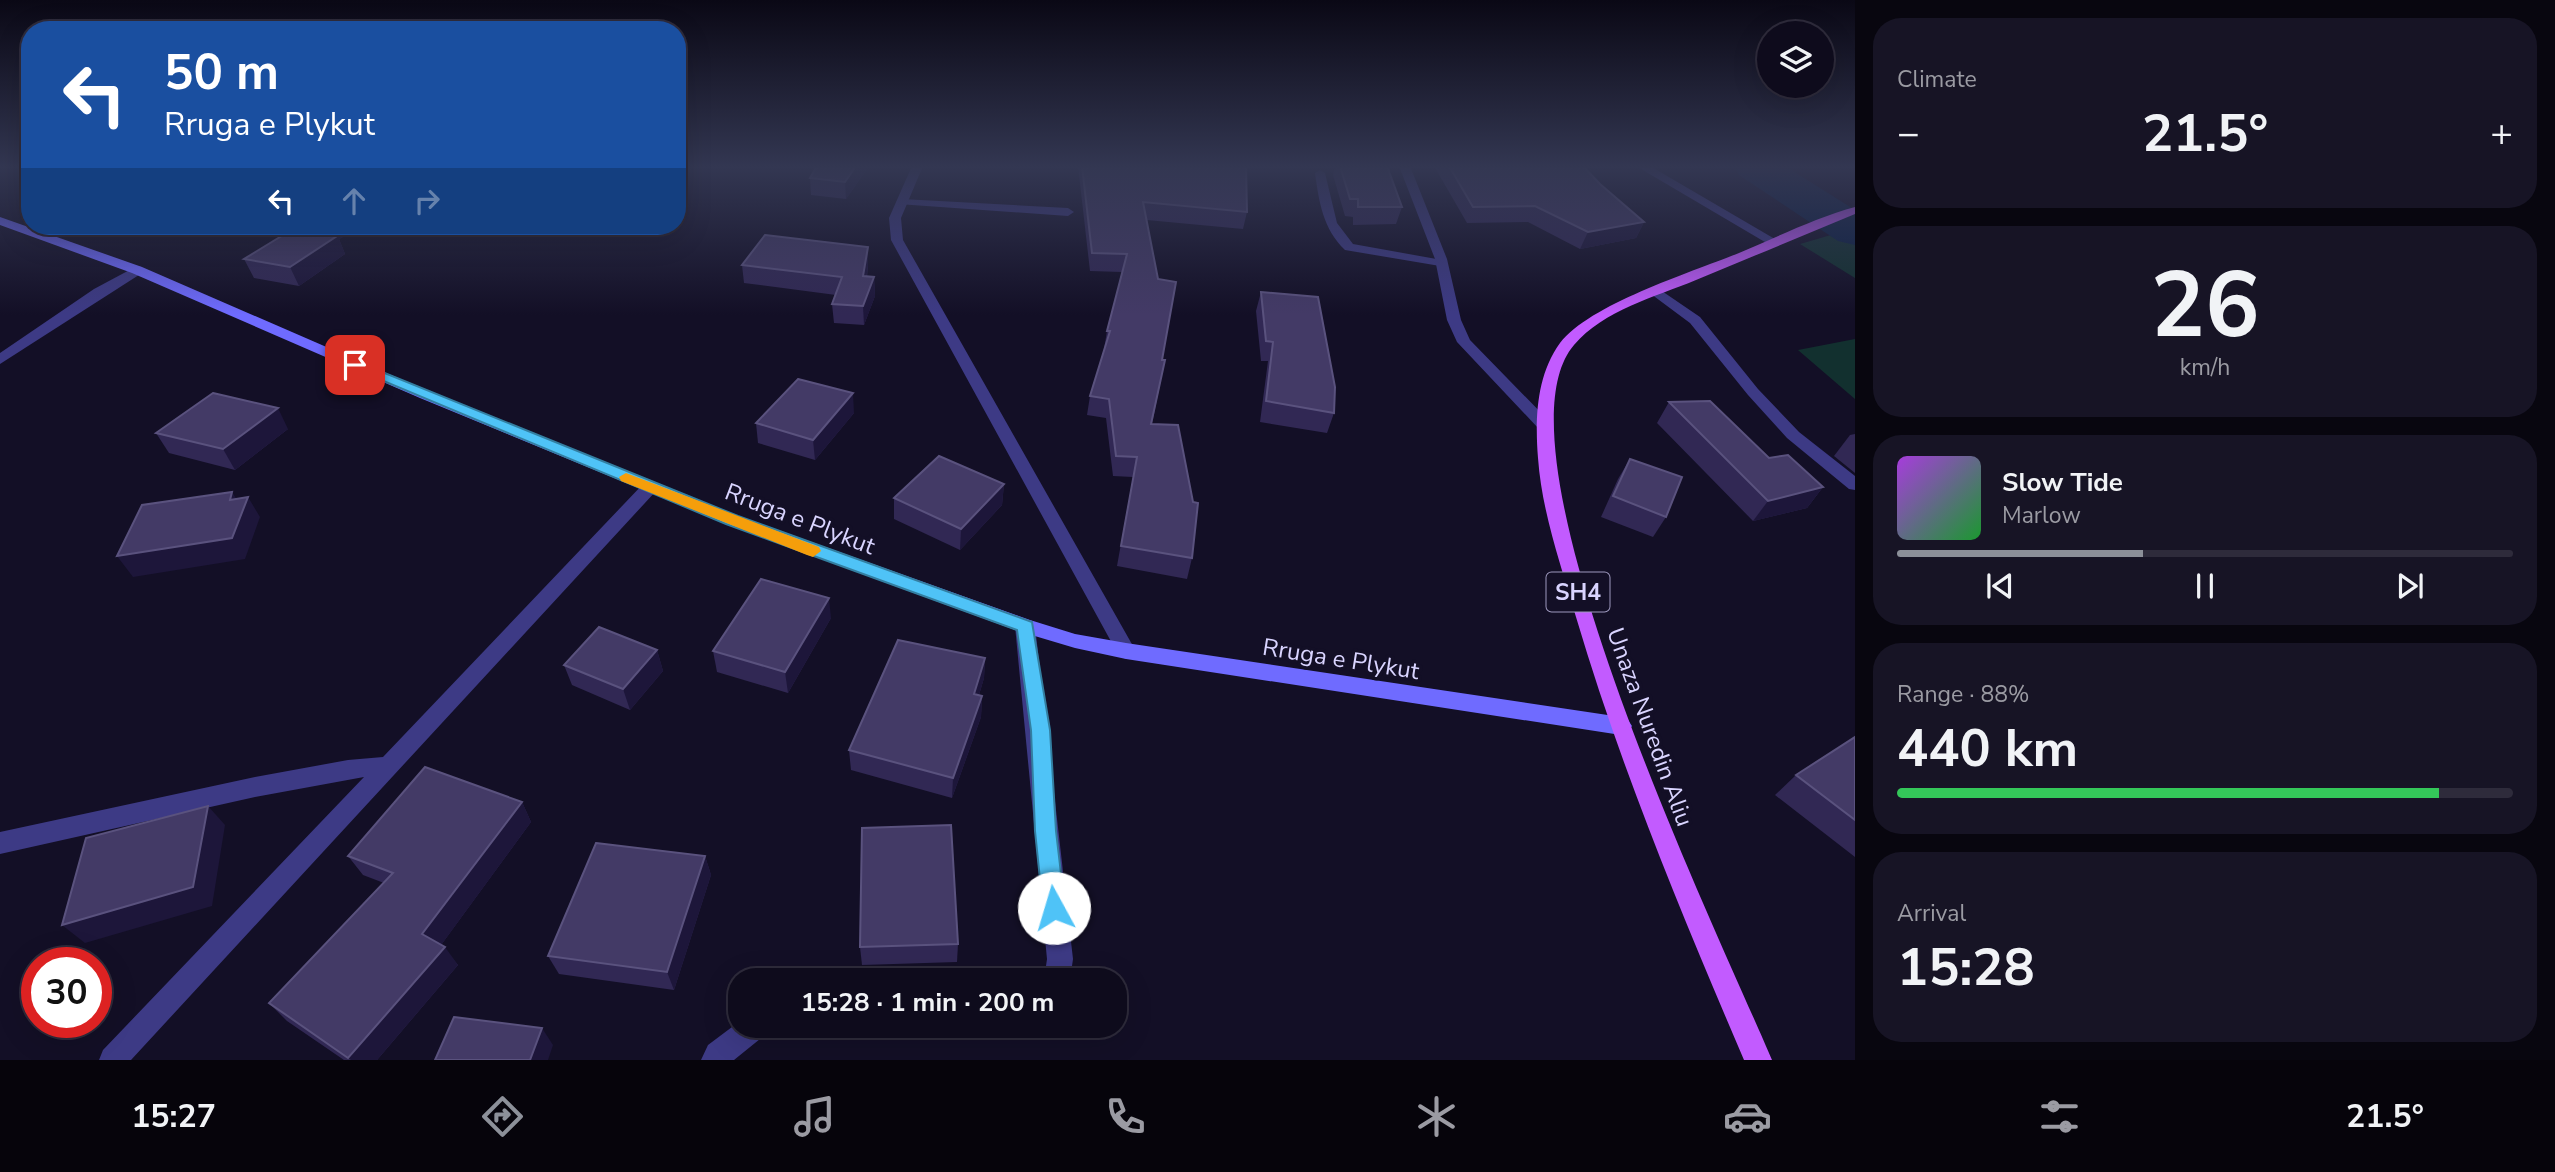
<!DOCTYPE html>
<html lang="en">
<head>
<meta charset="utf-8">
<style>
  body { margin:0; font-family:"Nunito Sans",sans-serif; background:#171425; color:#f1f3f6; height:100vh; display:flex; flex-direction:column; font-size:26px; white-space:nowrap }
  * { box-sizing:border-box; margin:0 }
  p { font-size:23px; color:#9b9ba3 }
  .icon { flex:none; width:38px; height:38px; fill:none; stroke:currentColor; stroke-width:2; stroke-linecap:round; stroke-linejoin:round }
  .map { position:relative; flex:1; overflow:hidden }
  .sheet { display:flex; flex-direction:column; gap:18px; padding:18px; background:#08060f; width:700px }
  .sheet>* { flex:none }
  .top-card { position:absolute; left:21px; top:21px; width:665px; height:214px; border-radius:28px; box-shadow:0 7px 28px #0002,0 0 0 2px #2e2b3b; background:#1a4fa0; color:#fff; overflow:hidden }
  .buttons { position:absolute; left:1757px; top:21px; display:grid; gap:14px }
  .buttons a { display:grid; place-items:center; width:77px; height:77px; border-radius:50%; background:#0e0b1c; box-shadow:0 7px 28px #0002,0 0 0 2px #2e2b3b; font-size:35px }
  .speed { position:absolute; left:21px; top:947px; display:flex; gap:14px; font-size:35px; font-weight:700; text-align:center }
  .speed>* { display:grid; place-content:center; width:91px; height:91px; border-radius:50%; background:#0e0b1c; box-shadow:0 7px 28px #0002,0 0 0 2px #2e2b3b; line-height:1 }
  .speed .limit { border:10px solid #d22; background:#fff; color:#111 }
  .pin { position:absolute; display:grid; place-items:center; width:60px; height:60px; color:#fff; margin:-30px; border-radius:14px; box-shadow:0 4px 10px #0006 }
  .me { position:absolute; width:77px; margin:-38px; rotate:354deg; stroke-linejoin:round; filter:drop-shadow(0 0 5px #0008) }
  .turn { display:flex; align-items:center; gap:24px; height:147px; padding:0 28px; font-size:32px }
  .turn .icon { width:91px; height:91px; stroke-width:2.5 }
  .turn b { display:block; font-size:49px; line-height:60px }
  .lanes { display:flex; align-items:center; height:66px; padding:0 28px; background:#0003; justify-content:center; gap:35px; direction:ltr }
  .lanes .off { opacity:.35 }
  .big { font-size:52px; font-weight:700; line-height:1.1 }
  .sheet .card { flex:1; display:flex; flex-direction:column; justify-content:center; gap:10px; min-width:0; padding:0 24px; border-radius:28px; background:#171425 }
  .sheet .dial { align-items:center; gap:0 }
  .dial b { font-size:91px; line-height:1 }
  .song { display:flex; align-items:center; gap:21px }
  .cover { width:84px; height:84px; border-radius:10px; background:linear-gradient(135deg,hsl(280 70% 55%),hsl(130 70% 35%)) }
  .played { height:7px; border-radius:4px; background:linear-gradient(90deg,#8c9099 40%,#2e2b3b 40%) }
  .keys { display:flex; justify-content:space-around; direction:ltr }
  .heat { display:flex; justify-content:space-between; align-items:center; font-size:38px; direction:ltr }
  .charge { height:10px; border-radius:5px; background:linear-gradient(90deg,#34c759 88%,#2e2b3b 0) }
  .trip { position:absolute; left:728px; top:968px; width:399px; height:70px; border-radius:28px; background:#0e0b1c; box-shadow:0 7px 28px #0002,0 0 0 2px #2e2b3b; font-weight:700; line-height:70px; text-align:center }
  .dock { display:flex; height:112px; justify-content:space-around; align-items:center; background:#06040b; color:#9b9ba3 }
  .dock .icon { width:49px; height:49px }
  .dock .active { color:#8c9099 }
  .dock b { font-size:32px; color:#f1f3f6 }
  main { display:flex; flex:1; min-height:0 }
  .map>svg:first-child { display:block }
</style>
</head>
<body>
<main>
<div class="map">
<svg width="1855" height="1060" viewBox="0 0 1855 1060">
  <rect width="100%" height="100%" fill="#130f26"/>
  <!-- green -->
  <g fill="#12302f">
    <path d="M1855,228v50l-55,-34z"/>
    <path d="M1855,339v60l-57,-49z"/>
  </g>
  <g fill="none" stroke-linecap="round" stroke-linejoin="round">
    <!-- river -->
    <path fill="#0a1f44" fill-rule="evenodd" d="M1733,166h52l70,44v35l-17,-4 -99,-66z"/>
    <!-- lane -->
    <g fill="#3d3a85" fill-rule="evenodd">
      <path d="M1320,170l5,3 12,50 16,21 89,16 4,1v6l-101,-17c-22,-21 -26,-48 -30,-77z"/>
      <path d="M902,199l166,9 6,4 -6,4 -170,-12 -2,-2z"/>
    </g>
    <!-- street -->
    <g fill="#3d3a85" fill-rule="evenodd">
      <path d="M912,166h11l-22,52 2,22 230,406 3,5 -3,5 -7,3 -7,-3 -228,-416 -2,-22z"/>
      <path d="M1399,166h11l37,93 14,61 9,20 81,83 2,3 -2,3h-12l-82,-87 -10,-22 -12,-61z"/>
      <path d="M1636,166h14l130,76 -10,3z"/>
      <path d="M137,266l5,1v6l-142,91v-11l94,-64z"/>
      <path d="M1656,287l44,30 58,72 41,43 56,44v14l-6,-1 -62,-51 -39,-43 -58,-72 -39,-29 -2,-3z"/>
      <path d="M650,482l8,5 -2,4 -525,569h-32l4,-10 261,-273 -109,20 -255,57v-22l255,-55 93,-17 35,-3 261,-274z"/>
      <path d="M1025,619l7,2 3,5 38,333 -3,21h-26l3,-21 -32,-333 3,-5z"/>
      <path d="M740,1021v5h29l-4,9 -31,25h-33l7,-15z"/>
    </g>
    <!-- secondary -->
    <path fill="#6f6bff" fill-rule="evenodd" d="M0,217l142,50 288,125 308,124 292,104 45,14 51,9 495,74 7,3 4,6 -4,6 -7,3 -495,-76 -51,-11 -57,-17 -292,-107 -306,-126 -288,-125 -132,-48z"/>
    <!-- primary -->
    <path fill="#c25bff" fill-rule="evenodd" d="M1855,207v7c-53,22 -106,44 -159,66 -41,17 -92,30 -122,65 -90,105 147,594 198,715h-28c-62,-145 -123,-291 -168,-443 -15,-52 -34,-104 -38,-159 -3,-38 -2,-82 22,-115 30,-39 132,-71 179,-90 38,-16 76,-35 116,-46z"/>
  </g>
  <!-- wall -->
  <g fill="#312854">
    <path d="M817,166h52l-23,33 -35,-4 -1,-17z"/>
    <path d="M1078,166h168l1,46 -4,17 -96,-9 15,140 -1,20 -9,44 40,134 -5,21 -70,-13 16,-89 -20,-1 -7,-58 -19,-3 3,-19 14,-47 3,-18 15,-59 -32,-1z"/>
    <path d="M1335,166h52l15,41 -6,17 -43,1v-8l-8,-1 -12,-41z"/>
    <path d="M1434,166h149l17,18 44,38 -8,16 -56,11 -52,-27 -61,1z"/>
    <path d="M274,226h91l-26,13 6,15 -46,32 -45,-8 -10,-19 46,-28z"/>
    <path d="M742,265h126l-1,12h7l1,19 -11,29 -30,-2 -2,-19 4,-9 -92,-12z"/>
    <path d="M1261,292l73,121 -7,20 -67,-11 8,-61h-7l-5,-50z"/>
    <path d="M1669,402l100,56 54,29 -16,21 -54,13 -96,-98z"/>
    <path d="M854,413l-39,47 -57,-17 -2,-20z"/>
    <path d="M288,429l-53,41 -66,-17 -13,-20z"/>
    <path d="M1855,434v39l-21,-17 16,-21z"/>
    <path d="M1630,459l36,58 -13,20 -52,-20 17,-38z"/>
    <path d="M1004,484l-2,21 -42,45 -66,-31v-21z"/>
    <path d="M831,618l-43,75 -71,-21 -4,-21z"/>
    <path d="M657,650l6,21 -33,39 -58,-25 -8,-20z"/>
    <path d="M985,658l-1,20 -5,17 3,1 -1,21 -29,81 -101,-28 -2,-20z"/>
    <path d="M1855,737v120l-80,-62 21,-20z"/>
    <path d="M522,802l9,20 -90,123 17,20 -81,95h-33l-57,-39 -18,-18 115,-120 -21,-8 -15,-19z"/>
    <path d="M705,856l6,19 -37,115 -115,-16 -11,-18z"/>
    <path d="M958,944l-1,18 -95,3 -2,-18z"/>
  </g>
  <!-- shaded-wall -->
  <g fill="#1d163a">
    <path d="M856,166h13l-23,33 -1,-17z"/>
    <path d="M1644,222l-8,16 -56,11 8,-17z"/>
    <path d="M321,226h44l-26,13 6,15 -46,32 -9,-19 38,-25z"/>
    <path d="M868,247v18l-4,30 -1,-19z"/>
    <path d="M874,277l1,19 -11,29 -1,-19z"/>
    <path d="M853,393l1,20 -39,47 -2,-20z"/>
    <path d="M278,408l10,21 -53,41 -12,-21z"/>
    <path d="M1004,484l-2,21 -42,45 1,-21z"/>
    <path d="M1823,487l-16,21 -54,13 15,-20z"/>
    <path d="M232,492l11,17 5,-12 12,20 -15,42 -112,18 -16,-21 113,-56z"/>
    <path d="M829,598l2,20 -43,75 -3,-21z"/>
    <path d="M657,650l6,21 -33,39 -7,-21z"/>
    <path d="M985,658l-1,20 -11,37 1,-21z"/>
    <path d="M982,696l-1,21 -29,81 1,-20z"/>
    <path d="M522,802l9,20 -95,130 -14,-18z"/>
    <path d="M208,806l17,19 -13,81 -127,37 -23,-18z"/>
    <path d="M705,856l6,19 -37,115 -7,-18z"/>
    <path d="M445,947l13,18 -81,95h-26l-3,-2z"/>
    <path d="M542,1028l11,17 -5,15h-18z"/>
  </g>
  <!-- building -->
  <g fill="#433a66" stroke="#5a527e" stroke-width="2">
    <path d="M817,166h39l-11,16 -35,-4z"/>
    <path d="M1082,166h164l1,46 -104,-10 15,77 18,3 -14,78h3l-14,64 27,1 15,77 5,1 -6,55 -71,-12 16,-89 -21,-1 -7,-57 -19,-3 20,-65h-3l20,-77 -35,-1z"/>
    <path d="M1340,166h47l15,41h-44v-8h-8z"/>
    <path d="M1449,166h134l17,18 44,38 -56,10 -53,-26 -62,1z"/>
    <path d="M293,229l44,7 -47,31 -46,-8z"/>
    <path d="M765,235l103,12 -5,29 11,1 -11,29 -31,-2 10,-27 -100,-12z"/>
    <path d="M1261,292l57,5 17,90 -1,26 -68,-12 7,-59 -7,-1z"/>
    <path d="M798,379l55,14 -40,47 -57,-17z"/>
    <path d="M213,393l65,15 -55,41 -67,-16z"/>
    <path d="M1710,401l59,57 19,-3 35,32 -55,14 -99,-99z"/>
    <path d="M939,456l65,28 -43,45 -67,-31z"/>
    <path d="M1630,459l52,18 -16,40 -53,-21z"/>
    <path d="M232,492l-2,8 18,-3 -16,41 -115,18 25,-51z"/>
    <path d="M761,579l68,19 -44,74 -72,-21z"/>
    <path d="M599,627l58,23 -34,39 -59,-24z"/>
    <path d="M898,640l87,18 -11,36 8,2 -29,82 -104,-28z"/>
    <path d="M1855,737v83l-59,-45z"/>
    <path d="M425,767l97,35 -100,132 23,13 -97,111 -79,-55 124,-130 -45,-17z"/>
    <path d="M208,806l-15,81 -131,38 24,-87z"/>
    <path d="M951,825l7,119 -98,3 2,-119z"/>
    <path d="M596,843l109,13 -38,116 -119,-16z"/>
    <path d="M454,1017l88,11 -12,32h-95z"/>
  </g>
  <!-- sky -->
  <linearGradient id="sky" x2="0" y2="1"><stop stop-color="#0a0815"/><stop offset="0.53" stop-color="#333752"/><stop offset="1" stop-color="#333752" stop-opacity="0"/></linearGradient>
  <rect width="1855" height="315" fill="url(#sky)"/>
  <!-- route -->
  <path fill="#4fc3f7" stroke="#337fa1" stroke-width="2" d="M355,361l383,155 294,106 18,108 6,101 9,77 -3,7 -8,3 -8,-3 -3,-7 -8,-77 -4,-101 -14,-100 -291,-106 -376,-157 -2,-2z"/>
  <!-- slow -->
  <path fill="#f59e0b" d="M626,473l193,74 2,4 -8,6 -6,-2 -186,-74 -2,-4z"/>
  <g text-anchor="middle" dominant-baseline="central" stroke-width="7" stroke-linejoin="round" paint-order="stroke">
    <!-- shield labels -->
    <rect fill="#130f26" stroke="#9e99be" stroke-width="2" x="1546.5" y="572.5" width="63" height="39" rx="5"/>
    <g font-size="23" font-weight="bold" fill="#d9d4ff">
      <text x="1578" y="592">SH4</text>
    </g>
    <!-- street labels -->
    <g font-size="24" fill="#d9d4ff" stroke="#130f26">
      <text transform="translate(800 519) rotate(21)">Rruga e Plykut</text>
      <text transform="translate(1341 659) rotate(9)">Rruga e Plykut</text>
      <text transform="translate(1650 727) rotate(70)">Unaza Nuredin Aliu</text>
    </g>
  </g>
</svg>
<div class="buttons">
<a><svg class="icon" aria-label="layers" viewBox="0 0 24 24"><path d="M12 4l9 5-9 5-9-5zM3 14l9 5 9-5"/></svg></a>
</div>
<div class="speed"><div class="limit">30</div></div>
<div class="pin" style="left:355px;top:365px;background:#d93025"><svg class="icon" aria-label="arrive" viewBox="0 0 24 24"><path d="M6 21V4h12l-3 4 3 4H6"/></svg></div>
<svg class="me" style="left:1054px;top:908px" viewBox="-20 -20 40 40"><circle r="19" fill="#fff"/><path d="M0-13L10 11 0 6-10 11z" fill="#4fc3f7"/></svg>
<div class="trip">15:28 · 1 min · 200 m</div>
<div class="top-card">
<div class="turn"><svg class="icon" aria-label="left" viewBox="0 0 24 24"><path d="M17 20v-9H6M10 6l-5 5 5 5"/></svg><div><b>50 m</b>Rruga e Plykut</div></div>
<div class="lanes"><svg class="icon" aria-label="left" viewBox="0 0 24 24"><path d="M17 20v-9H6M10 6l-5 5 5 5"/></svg><svg class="icon off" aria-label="ahead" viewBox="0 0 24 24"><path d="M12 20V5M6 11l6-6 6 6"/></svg><svg class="icon off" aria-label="right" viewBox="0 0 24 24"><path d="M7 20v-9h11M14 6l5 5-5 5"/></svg></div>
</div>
</div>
<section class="sheet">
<div class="card"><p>Climate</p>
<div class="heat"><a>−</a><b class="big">21.5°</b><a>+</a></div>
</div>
<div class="card dial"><b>26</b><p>km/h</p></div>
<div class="card">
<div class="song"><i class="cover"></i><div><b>Slow Tide</b><p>Marlow</p></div></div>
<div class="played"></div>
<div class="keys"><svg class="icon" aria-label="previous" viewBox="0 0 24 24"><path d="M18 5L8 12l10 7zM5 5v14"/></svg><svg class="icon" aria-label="pause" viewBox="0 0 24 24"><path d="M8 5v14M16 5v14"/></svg><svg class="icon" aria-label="next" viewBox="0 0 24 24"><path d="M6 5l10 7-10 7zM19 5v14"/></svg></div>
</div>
<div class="card"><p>Range · 88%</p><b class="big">440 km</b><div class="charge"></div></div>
<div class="card"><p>Arrival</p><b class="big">15:28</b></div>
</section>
</main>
<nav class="dock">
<b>15:27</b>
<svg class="icon active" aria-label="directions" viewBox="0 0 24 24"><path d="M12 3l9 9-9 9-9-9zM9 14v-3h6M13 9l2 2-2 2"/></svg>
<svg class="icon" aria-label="music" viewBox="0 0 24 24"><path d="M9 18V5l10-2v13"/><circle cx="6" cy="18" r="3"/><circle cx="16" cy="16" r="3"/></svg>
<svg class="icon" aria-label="phone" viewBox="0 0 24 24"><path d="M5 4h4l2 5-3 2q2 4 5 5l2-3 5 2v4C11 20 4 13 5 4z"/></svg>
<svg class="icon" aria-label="climate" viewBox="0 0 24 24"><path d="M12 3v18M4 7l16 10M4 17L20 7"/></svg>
<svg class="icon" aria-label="car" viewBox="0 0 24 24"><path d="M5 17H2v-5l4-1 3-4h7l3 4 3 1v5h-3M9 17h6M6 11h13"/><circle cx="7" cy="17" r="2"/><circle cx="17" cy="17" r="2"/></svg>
<svg class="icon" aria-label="filters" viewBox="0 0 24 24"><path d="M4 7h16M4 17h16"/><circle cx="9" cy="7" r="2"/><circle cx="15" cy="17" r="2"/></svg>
<b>21.5°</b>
</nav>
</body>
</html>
